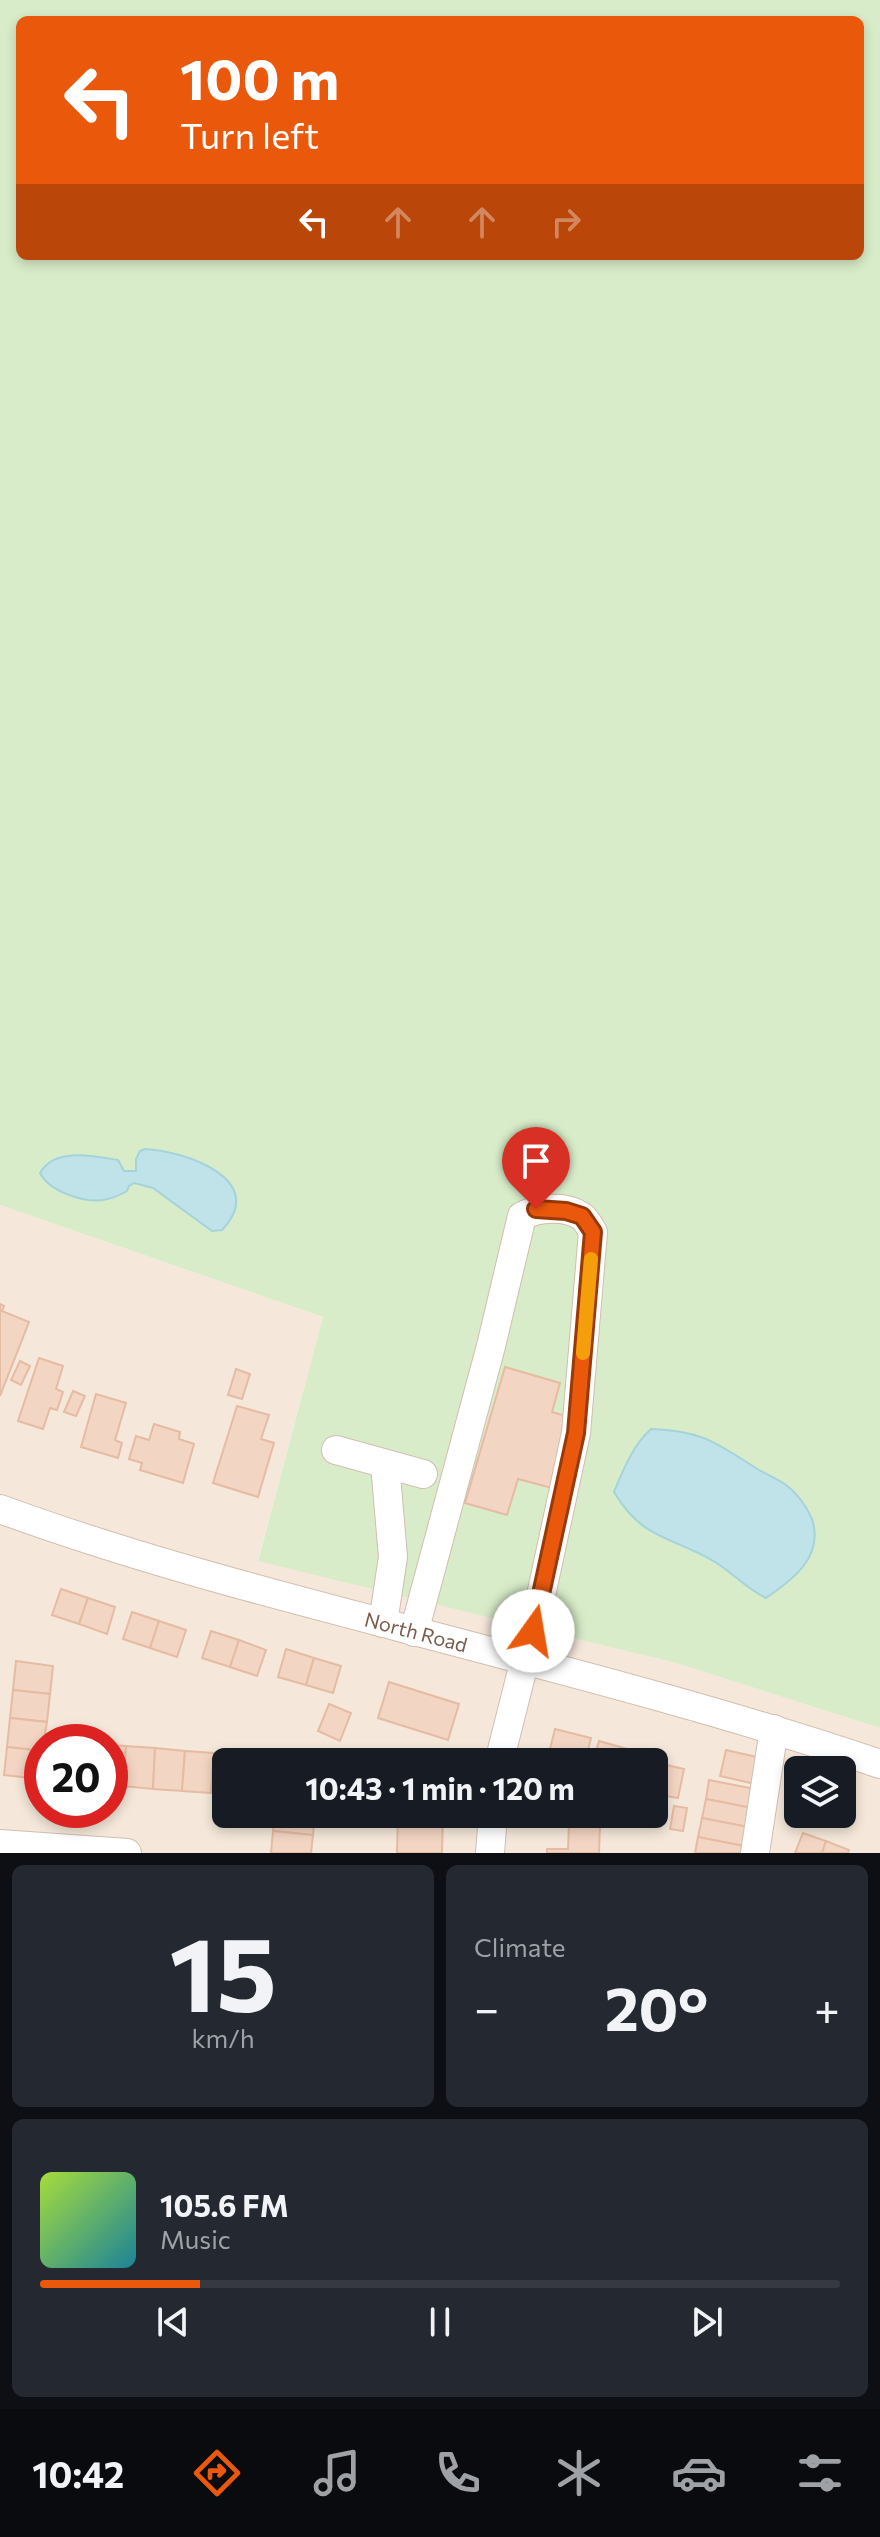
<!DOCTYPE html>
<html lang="en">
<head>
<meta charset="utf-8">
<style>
  body { margin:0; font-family:Commissioner,sans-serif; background:#242831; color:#f1f3f6; height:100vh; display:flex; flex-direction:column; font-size:30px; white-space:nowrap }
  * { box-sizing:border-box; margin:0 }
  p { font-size:26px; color:#9ea1a6 }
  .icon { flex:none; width:44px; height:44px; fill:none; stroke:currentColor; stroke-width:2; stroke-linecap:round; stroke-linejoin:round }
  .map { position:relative; height:1853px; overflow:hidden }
  .panel { display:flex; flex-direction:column; gap:12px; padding:12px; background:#0d0f14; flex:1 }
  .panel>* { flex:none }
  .banner { position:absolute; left:16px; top:16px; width:848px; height:244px; border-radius:12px; box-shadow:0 4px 12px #0003; background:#ea580c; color:#fff; overflow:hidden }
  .fabs { position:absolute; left:784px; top:1756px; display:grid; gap:16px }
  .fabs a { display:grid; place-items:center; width:72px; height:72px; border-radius:12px; background:#171b24; box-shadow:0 4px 12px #0003; font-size:40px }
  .speed { position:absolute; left:24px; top:1724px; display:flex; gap:16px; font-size:40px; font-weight:700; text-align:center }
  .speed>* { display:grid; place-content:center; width:104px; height:104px; border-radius:50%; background:#171b24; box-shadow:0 4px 12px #0003; line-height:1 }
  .speed .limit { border:12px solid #d22; background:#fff; color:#111 }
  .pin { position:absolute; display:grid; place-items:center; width:68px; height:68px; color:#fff; margin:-82px -34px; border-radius:50% 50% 50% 0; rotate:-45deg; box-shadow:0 0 8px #0007 }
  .pin .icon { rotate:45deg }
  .me { position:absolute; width:88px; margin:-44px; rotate:13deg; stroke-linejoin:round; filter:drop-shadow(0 0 6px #0008) }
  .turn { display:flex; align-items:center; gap:28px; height:168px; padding:0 32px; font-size:36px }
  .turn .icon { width:104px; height:104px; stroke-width:2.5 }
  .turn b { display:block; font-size:56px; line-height:68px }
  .lanes { display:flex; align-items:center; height:76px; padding:0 32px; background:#0003; justify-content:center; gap:40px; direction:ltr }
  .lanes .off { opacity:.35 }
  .big { font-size:60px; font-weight:700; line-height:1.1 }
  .panel .widget { flex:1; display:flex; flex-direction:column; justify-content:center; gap:12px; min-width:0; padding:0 28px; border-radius:12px; background:#242831 }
  .panel .dial { align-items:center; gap:0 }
  .dial b { font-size:104px; line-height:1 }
  .song { display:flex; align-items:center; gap:24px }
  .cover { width:96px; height:96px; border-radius:12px; background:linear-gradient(135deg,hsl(80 70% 55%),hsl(190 70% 35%)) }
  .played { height:8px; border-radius:4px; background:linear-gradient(90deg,#ea580c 20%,#363941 20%) }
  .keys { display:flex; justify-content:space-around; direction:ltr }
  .heat { display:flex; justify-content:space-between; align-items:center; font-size:44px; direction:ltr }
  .panel .tiles { flex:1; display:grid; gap:12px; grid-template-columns:1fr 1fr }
  .widget:last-child { grid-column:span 2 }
  .trip { position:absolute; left:212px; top:1748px; width:456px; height:80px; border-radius:12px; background:#171b24; box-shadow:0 4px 12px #0003; font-weight:700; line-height:80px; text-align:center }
  .tab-bar { display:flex; height:128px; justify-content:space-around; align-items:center; background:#090b0e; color:#9ea1a6 }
  .tab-bar .icon { width:56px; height:56px }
  .tab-bar .selected { color:#ea580c }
  .tab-bar b { font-size:36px; color:#f1f3f6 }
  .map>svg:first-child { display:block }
</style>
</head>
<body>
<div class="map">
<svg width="880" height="1853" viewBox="0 0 880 1853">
  <rect width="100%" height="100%" fill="#fdf6ec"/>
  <!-- residential -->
  <path fill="#f5e8da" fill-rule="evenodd" d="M0,1205l323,112 -65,243 418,103 204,65v125h-880zM42,1742h68v68h-68zM226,1762h428v52h-428zM798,1770h44v44h-44z"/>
  <!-- green -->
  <path fill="#d8ecc9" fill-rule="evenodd" d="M0,0h880v1728l-204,-65 -418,-102 65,-244 -323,-112zM20,20h840v236h-840z"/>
  <!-- water -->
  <g fill="#bfe3e8" stroke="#a5d3da" stroke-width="2">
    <path d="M145,1149c39,2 125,30 77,81l-10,1 -59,-43 -19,-5 -5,3 -2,5c-7,4 -16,8 -24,9 -20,3 -54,-9 -63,-27 14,-26 54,-17 78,-13l6,11h12v-12l4,-8z"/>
    <path d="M651,1429c53,2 65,14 108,41 9,5 19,9 27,15 11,8 21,22 26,34 12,37 -18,60 -46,79 -19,-9 -32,-24 -51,-36 -43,-26 -72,-21 -101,-70 9,-22 19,-47 37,-63z"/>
  </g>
  <!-- building -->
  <g fill="#f3d5c3" stroke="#e6bba3" stroke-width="2">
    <path d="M0,1304l4,2 -2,5 27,11 -29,74z"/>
    <path d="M39,1358l24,8 -7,23 7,3 -6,18 -7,-2 -7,21 -25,-8z"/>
    <path d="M20,1361l10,5 -9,19 -10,-5z"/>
    <path d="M505,1367l55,16 -8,29 20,6 -20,70 -34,-9 -11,36 -42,-12z"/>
    <path d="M236,1369l14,5 -8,25 -14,-4z"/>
    <path d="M73,1391l12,5 -9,20 -12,-4z"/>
    <path d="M96,1394l30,9 -11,37 7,3 -4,15 -37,-11z"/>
    <path d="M237,1406l32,9 -8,24 13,4 -16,54 -45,-14z"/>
    <path d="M154,1424l26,8 -1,7 15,5 -11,39 -43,-13 2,-7 -13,-4 7,-23 13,4z"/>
    <path d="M61,1589l27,9 -9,26 -27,-9z"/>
    <path d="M88,1598l27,9 -8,27 -28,-10z"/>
    <path d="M132,1612l27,9 -9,27 -27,-9z"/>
    <path d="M159,1621l27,9 -9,27 -27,-9z"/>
    <path d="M211,1631l28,9 -9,27 -28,-9z"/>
    <path d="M239,1640l27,10 -9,26 -27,-9z"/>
    <path d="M286,1649l28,9 -8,27 -28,-8z"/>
    <path d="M314,1658l27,8 -8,27 -27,-8z"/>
    <path d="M16,1661l37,5 -3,28 -37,-4z"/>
    <path d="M389,1682l70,22 -11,36 -70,-22z"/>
    <path d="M13,1690l37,4 -3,28 -37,-4z"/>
    <path d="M329,1704l22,9 -11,28 -22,-10z"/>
    <path d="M10,1718l37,4 -5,29 -35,-4z"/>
    <path d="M555,1729l36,9 -6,24 -38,-1z"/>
    <path d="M599,1741l32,9 -3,12h-35z"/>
    <path d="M110,1745l16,1 -3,40h-13z"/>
    <path d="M126,1746l29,2 -2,41 -30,-3z"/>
    <path d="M7,1747l35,4 -1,28 -37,-4z"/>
    <path d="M155,1748l30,3 -3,40 -29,-2z"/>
    <path d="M726,1750l35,8 -6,26 -35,-8z"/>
    <path d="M185,1751l29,2 -3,40 -29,-2z"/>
    <path d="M214,1753l29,2v7h-17v32l-15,-1z"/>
    <path d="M243,1755l30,2 -1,5h-29z"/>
    <path d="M654,1762l30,7 -6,29 -24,-4z"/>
    <path d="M709,1780l46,9 -3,19 -46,-9z"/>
    <path d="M706,1799l46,9 -4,19 -46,-9z"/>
    <path d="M674,1806l13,2 -4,23 -13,-2z"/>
    <path d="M275,1814h40l-2,21 -40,-4z"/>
    <path d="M398,1814h45l-1,39h-45z"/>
    <path d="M702,1818l46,9 -4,19 -46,-9z"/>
    <path d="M569,1823l31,1 -1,29h-52v-4h21z"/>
    <path d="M273,1831l40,4 -2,18h-40z"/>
    <path d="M803,1833l23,8 -4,12h-27z"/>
    <path d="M698,1837l46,9 -1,7h-48z"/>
    <path d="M826,1841l23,9 -1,3h-26z"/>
  </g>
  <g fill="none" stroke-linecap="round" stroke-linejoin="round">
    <!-- minor casing -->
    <g stroke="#d1beb0" stroke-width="30">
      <g id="minor">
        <path d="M336,1450l87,24"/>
        <path id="s1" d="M0,1509c126,46 254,80 384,114 166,44 333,86 496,141"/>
        <path d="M383,1623l10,-66 -8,-93"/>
        <path d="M414,1632l77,-286 31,-130c15,-8 43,-11 59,0 5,3 9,11 12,16l-17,201 -36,167 -41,162"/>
        <path d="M0,1844l127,9"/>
        <path d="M490,1853l3,-39"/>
        <path d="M755,1853l19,-124"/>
      </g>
    </g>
    <!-- minor -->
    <use href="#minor" stroke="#fff" stroke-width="28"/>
  </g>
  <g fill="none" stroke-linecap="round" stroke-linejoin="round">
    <!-- route casing -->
    <g stroke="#983908" stroke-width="20">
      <path id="route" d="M533,1631l43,-198 17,-201 -11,-16 -16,-5 -30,-2"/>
    </g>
    <!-- route -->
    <use href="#route" stroke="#ea580c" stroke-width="14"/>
    <!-- slow -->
    <path stroke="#f59e0b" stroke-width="14" d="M583,1353l8,-94"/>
  </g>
  <g text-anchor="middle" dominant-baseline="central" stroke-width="6" stroke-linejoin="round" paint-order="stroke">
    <!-- street labels -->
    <g font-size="20" fill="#7a5c4d" stroke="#fffaf3">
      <text stroke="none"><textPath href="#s1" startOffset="434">North Road</textPath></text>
    </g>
  </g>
</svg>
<div class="fabs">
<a><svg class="icon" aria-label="layers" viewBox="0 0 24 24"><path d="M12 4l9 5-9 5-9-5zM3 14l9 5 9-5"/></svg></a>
</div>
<div class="speed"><div class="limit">20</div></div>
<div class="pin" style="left:536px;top:1209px;background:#d93025"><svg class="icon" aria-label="arrive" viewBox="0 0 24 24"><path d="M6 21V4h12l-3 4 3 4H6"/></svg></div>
<svg class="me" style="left:533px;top:1631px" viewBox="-20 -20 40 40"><circle r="19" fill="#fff"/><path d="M0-13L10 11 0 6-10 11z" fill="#ea580c"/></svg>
<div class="trip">10:43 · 1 min · 120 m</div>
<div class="banner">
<div class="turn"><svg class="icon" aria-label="left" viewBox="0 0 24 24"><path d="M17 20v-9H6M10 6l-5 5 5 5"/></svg><div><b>100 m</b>Turn left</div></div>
<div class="lanes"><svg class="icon" aria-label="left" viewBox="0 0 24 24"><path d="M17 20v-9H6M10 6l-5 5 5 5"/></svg><svg class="icon off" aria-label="ahead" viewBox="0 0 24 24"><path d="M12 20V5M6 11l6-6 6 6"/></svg><svg class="icon off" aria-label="ahead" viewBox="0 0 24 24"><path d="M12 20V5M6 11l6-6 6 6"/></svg><svg class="icon off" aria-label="right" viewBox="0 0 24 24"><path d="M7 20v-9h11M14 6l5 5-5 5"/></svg></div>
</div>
</div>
<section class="panel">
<div class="tiles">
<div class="widget dial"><b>15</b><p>km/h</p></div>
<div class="widget"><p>Climate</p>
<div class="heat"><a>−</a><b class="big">20°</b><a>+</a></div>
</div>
<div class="widget">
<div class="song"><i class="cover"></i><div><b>105.6 FM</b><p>Music</p></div></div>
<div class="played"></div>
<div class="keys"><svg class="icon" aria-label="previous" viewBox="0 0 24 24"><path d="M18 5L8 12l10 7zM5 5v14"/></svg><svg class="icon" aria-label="pause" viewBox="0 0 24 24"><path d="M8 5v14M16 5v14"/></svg><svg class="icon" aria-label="next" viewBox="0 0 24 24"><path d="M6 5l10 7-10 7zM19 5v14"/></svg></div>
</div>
</div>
</section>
<nav class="tab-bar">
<b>10:42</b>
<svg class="icon selected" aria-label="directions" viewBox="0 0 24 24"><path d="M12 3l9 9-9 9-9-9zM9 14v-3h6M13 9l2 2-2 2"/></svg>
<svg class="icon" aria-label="music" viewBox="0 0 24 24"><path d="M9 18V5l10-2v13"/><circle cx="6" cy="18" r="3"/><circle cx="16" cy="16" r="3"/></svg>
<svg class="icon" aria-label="phone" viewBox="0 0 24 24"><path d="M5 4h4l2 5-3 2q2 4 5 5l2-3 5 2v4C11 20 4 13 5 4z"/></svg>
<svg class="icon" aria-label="climate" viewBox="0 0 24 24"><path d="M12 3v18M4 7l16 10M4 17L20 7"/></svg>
<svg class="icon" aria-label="car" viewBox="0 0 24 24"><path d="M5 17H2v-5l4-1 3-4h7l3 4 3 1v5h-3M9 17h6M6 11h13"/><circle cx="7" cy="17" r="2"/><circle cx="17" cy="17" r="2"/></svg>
<svg class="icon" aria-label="filters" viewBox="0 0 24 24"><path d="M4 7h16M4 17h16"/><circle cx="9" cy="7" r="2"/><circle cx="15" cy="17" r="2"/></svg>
</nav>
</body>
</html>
